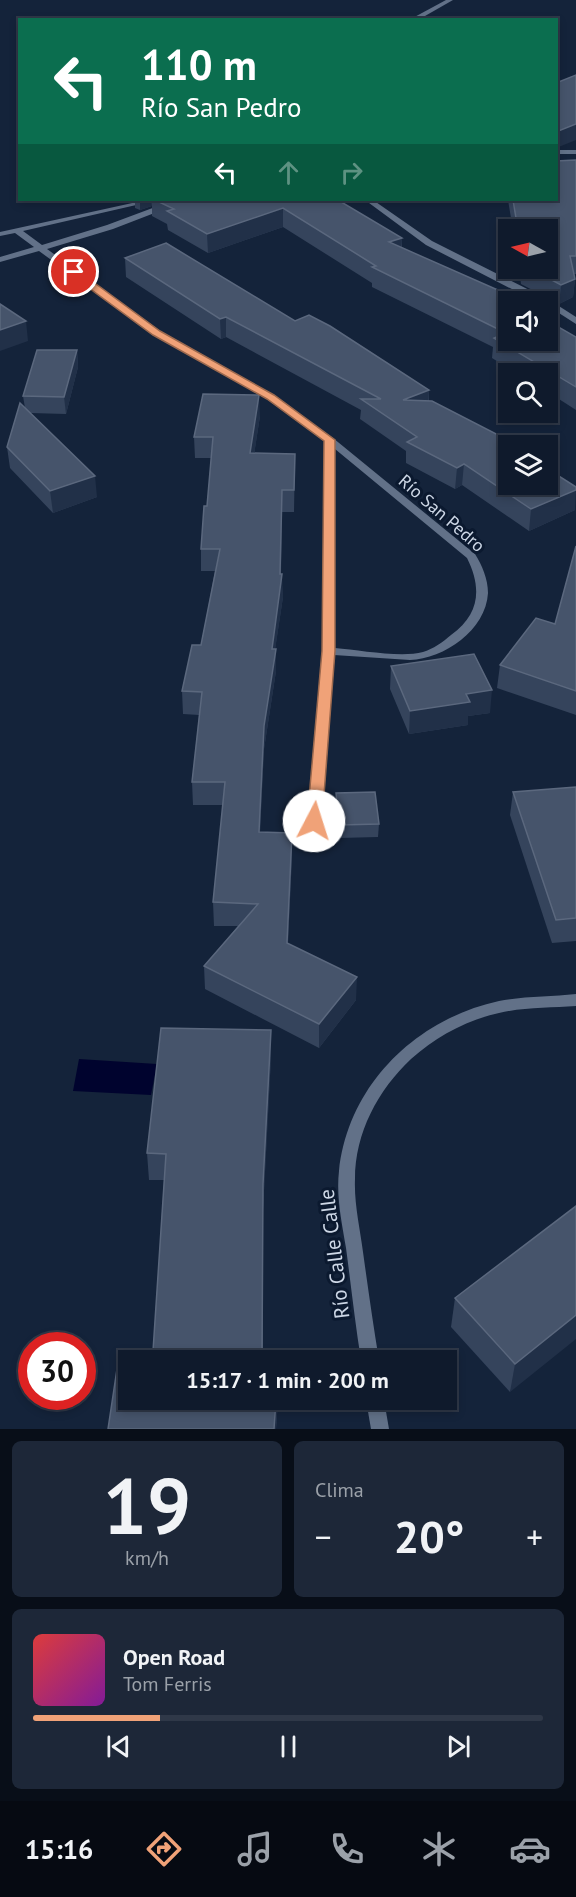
<!DOCTYPE html>
<html lang="es">
<head>
<meta charset="utf-8">
<style>
  body { margin:0; font-family:"PT Sans",sans-serif; background:#1d2738; color:#f1f3f6; height:100vh; display:flex; flex-direction:column; font-size:22px; white-space:nowrap }
  * { box-sizing:border-box; margin:0 }
  p { font-size:20px; color:#9ba1a9 }
  .icon { flex:none; width:33px; height:33px; fill:none; stroke:currentColor; stroke-width:2; stroke-linecap:round; stroke-linejoin:round }
  .map { position:relative; height:1429px; overflow:hidden }
  .side { display:flex; flex-direction:column; gap:12px; padding:12px; background:#080e18; flex:1 }
  .side>* { flex:none }
  .hud { position:absolute; left:18px; top:18px; width:540px; height:183px; border-radius:0px; box-shadow:0 3px 9px #0003,0 0 0 2px #2f3848; background:#0b6e4f; color:#fff; overflow:hidden }
  .needle { width:39px; rotate:278deg }
  .buttons { position:absolute; left:498px; top:219px; display:grid; gap:12px }
  .buttons a { display:grid; place-items:center; width:60px; height:60px; border-radius:0px; background:#0f1a2c; box-shadow:0 3px 9px #0003,0 0 0 2px #2f3848; font-size:30px }
  .speed { position:absolute; left:18px; top:1332px; display:flex; gap:12px; font-size:30px; font-weight:700; text-align:center }
  .speed>* { display:grid; place-content:center; width:78px; height:78px; border-radius:50%; background:#0f1a2c; box-shadow:0 3px 9px #0003,0 0 0 2px #2f3848; line-height:1 }
  .speed .limit { border:9px solid #d22; background:#fff; color:#111 }
  .pin { position:absolute; display:grid; place-items:center; width:51px; height:51px; color:#fff; margin:-26px; border:3px solid #fff; border-radius:50%; box-shadow:0 2px 6px #0007 }
  .me { position:absolute; width:66px; margin:-33px; rotate:5deg; stroke-linejoin:round; filter:drop-shadow(0 0 4px #0008) }
  .turn { display:flex; align-items:center; gap:21px; height:126px; padding:0 24px; font-size:27px }
  .turn .icon { width:78px; height:78px; stroke-width:2.5 }
  .turn b { display:block; font-size:42px; line-height:51px }
  .lanes { display:flex; align-items:center; height:57px; padding:0 24px; background:#0003; justify-content:center; gap:30px; direction:ltr }
  .lanes .off { opacity:.35 }
  .big { font-size:45px; font-weight:600; line-height:1.1 }
  .side .card { flex:1; display:flex; flex-direction:column; justify-content:center; gap:9px; min-width:0; padding:0 21px; border-radius:9px; background:#1d2738 }
  .side .dial { align-items:center; gap:0 }
  .dial b { font-size:78px; line-height:1 }
  .song { display:flex; align-items:center; gap:18px }
  .cover { width:72px; height:72px; border-radius:9px; background:linear-gradient(135deg,hsl(0 70% 55%),hsl(290 70% 35%)) }
  .played { height:6px; border-radius:3px; background:linear-gradient(90deg,#f0a278 25%,#2f3848 25%) }
  .keys { display:flex; justify-content:space-around; direction:ltr }
  .heat { display:flex; justify-content:space-between; align-items:center; font-size:33px; direction:ltr }
  .side .tiles { flex:1; display:grid; gap:12px; grid-template-columns:1fr 1fr }
  .card:last-child { grid-column:span 2 }
  .trip { position:absolute; left:118px; top:1350px; width:339px; height:60px; border-radius:0px; background:#0f1a2c; box-shadow:0 3px 9px #0003,0 0 0 2px #2f3848; font-weight:600; line-height:60px; text-align:center }
  .menu { display:flex; height:96px; justify-content:space-around; align-items:center; background:#060a12; color:#9ba1a9 }
  .menu .icon { width:42px; height:42px }
  .menu .active { color:#f0a278 }
  .menu b { font-size:27px; color:#f1f3f6 }
  .map>svg:first-child { display:block }
</style>
</head>
<body>
<div class="map">
<svg width="576" height="1429" viewBox="0 0 576 1429">
  <rect width="100%" height="100%" fill="#14233a"/>
  <!-- water -->
  <path fill="#00032e" d="M79,1059l78,5 -6,31 -78,-4z"/>
  <g fill="none" stroke-linecap="round" stroke-linejoin="round">
    <!-- lane -->
    <path fill="#627188" fill-rule="evenodd" d="M446,0h7l-35,20h-9z"/>
    <!-- street -->
    <g fill="#627188" fill-rule="evenodd">
      <rect x="556" y="150" width="20" height="4"/>
      <path d="M146,200h12l-135,31 19,14 65,-20 67,-25h9v2l-70,27 -66,20 113,82 113,64 60,43 142,116c7,11 13,25 13,39 -2,37 -44,66 -78,67l-76,-5 -14,166 -1,3h-10l-1,-3 15,-170 2,-210 -58,-42 -113,-64 -115,-84 -39,11v-5l34,-10 -19,-14 -15,3v-4zM335,449l132,109c15,30 13,56 -16,77 -8,7 -18,14 -28,17 -22,6 -64,-2 -88,-4z"/>
      <path d="M365,200h8l59,41 119,60 25,16v7l-28,-18v-4h-11l-111,-57z"/>
      <path d="M576,994v12c-25,2 -52,1 -77,7 -33,7 -63,24 -88,46 -33,31 -56,74 -56,120 -1,25 5,49 8,73 5,36 10,72 16,108h-18c-6,-37 -10,-75 -15,-112 -4,-25 -10,-51 -7,-77 9,-86 77,-152 160,-170 25,-5 52,-4 77,-7z"/>
      <path d="M366,1400h18l5,29h-18z"/>
    </g>
  </g>
  <!-- wall -->
  <g fill="#35445c">
    <path d="M576,160v114h-2l1,5 -2,18 -14,7 -38,-20 -2,-16h29v-38h-35l-5,-30h48z"/>
    <path d="M119,200h219l64,38v9l174,90v73l-28,-18v-18h-31l-25,-16 1,-11 -121,-60v-4l-89,-56 -75,26 -40,-23 -1,-6 -15,-8v-10l-12,4 -5,-2v-8l-10,2z"/>
    <path d="M125,258l170,63 134,69v11l79,39 -1,3 68,67 -46,21 -67,-46 -7,4 -49,-26v-12l-46,-32 1,-9 -135,-73 -5,2 -95,-62z"/>
    <path d="M77,350l1,17 -12,47 -36,-1 67,84 -44,16 -43,-45 -3,-21 18,-39 -2,-12z"/>
    <path d="M260,416l-6,38h41l-1,58h-12l-1,62 2,23 -8,52 1,22 -12,78 -4,83 32,24 -4,87 68,57 -37,48 -114,-59 -1,-23 34,-40h-24l-1,-24 10,-97h-30l-1,-23 7,-67 -16,-1 -1,-23 19,-46 14,-74h-14v-22l6,-43 4,-48h-16l-1,-21z"/>
    <path d="M576,546v169l-79,-27 3,-23 55,-41z"/>
    <path d="M391,666l99,47 -22,3v9l-59,9 -19,-45z"/>
    <path d="M576,787v154l-24,2 -42,-128 3,-23z"/>
    <path d="M336,793l43,31 -1,13 -39,1 -3,-32z"/>
    <path d="M271,1030v27l-8,153v147l15,43 -2,29h-168l45,-78 11,-171h-15l-2,-27z"/>
    <path d="M576,1206l-66,186 -59,-65 4,-29z"/>
  </g>
  <!-- shaded-wall -->
  <g fill="#213048">
    <path d="M576,124v16l-20,8v-16z"/>
    <path d="M125,200h10l-10,2z"/>
    <path d="M140,200h11l1,6 -12,4z"/>
    <path d="M283,208v19l-75,26 -1,-19z"/>
    <path d="M402,238l-1,19 -12,-15z"/>
    <path d="M575,279l-2,18 -14,7 2,-19z"/>
    <path d="M226,317v20l-5,2 -1,-20z"/>
    <path d="M26,321l2,20 -28,10v-21z"/>
    <path d="M77,350l1,17 -12,47 -2,-17z"/>
    <path d="M429,390l-1,21 -25,-11z"/>
    <path d="M259,395l1,21 -9,59 -1,-22z"/>
    <path d="M464,464l-2,21 -7,4 2,-21z"/>
    <path d="M95,476l2,21 -44,16 -3,-22z"/>
    <path d="M282,490l-2,99 2,-15 1,23 -11,74v-22z"/>
    <path d="M576,490l-1,20 -46,21 2,-22z"/>
    <path d="M276,649v22l-12,78 -5,106v-23l5,-106z"/>
    <path d="M492,690l-2,23 -22,3v9l-59,9 1,-23 56,-17z"/>
    <path d="M292,833v23l-5,110v-23z"/>
    <path d="M357,977l-1,23 -37,48v-24z"/>
    <path d="M271,1030v27l-8,153 -1,150 1,-176z"/>
    <path d="M576,1315v24l-66,53 5,-28z"/>
    <path d="M276,1400h2l-2,29h-2z"/>
  </g>
  <!-- building -->
  <g fill="#46546b" stroke="#5b687e" stroke-width="1.5">
    <path d="M576,75v49l-20,8v-49z"/>
    <path d="M576,160v96h-6l5,23 -14,6 -32,-17h19v-38h-30l-5,-30h43v-39z"/>
    <path d="M155,200h183l64,38 -13,4 136,60h-17v38h40v-19l28,16v50l-82,-49 12,-5 -134,-66 4,-1 -93,-58 -76,26 -40,-23 7,-2z"/>
    <path d="M166,243l129,78 14,-6 21,11 99,64 -26,10 29,1 76,39 -4,1 6,5h-2v38h40v-15l28,18v3l-45,19 -67,-45 -7,4 -50,-26 10,-5 -56,-38h20l-155,-82 -6,2 -95,-61z"/>
    <path d="M0,304l26,17 -26,9z"/>
    <path d="M37,350h40l-13,47 -41,-1z"/>
    <path d="M203,394l56,1 -9,58 45,1 -1,36h-12l-2,84h2l-10,75h4l-12,77 -5,106 33,1 -5,110 70,34 -38,47 -115,-58 54,-62 -45,-2 12,-120h-33l10,-90 -20,-1 10,-46h9l19,-96h-19l3,-43h3l6,-69h-19z"/>
    <path d="M20,403l75,73 -45,15 -43,-44z"/>
    <path d="M576,546v145l-76,-26 36,-47 19,6z"/>
    <path d="M474,654l18,36 -26,4 4,8 -60,9 -19,-45z"/>
    <path d="M576,787v131l-20,2 -43,-128z"/>
    <path d="M375,792l4,32 -40,1 -3,-32z"/>
    <path d="M161,1028l110,2 -8,154 -1,173 17,1v2h-150v40h147l-2,29h-166l12,-80 33,2 13,-197 -19,-1z"/>
    <path d="M576,1206v109l-61,49 -60,-66z"/>
  </g>
  <!-- route -->
  <path fill="#f0a278" stroke="#9c694e" stroke-width="1.5" d="M70,270h7l83,61 114,64 61,45v211l-13,170 -3,4h-10l-2,-4 15,-170 2,-210 -57,-42 -114,-64 -83,-61z"/>
  <g text-anchor="middle" dominant-baseline="central" stroke-width="6" stroke-linejoin="round" paint-order="stroke">
    <!-- street labels -->
    <g font-size="18" fill="#cdd7e6" stroke="#0b192f">
      <text transform="translate(442 513) rotate(41)">Río San Pedro</text>
    </g>
    <!-- near-street labels -->
    <g font-size="21" fill="#cdd7e6" stroke="#0b192f">
      <text transform="translate(334 1254) rotate(-97)">Río Calle Calle</text>
    </g>
  </g>
</svg>
<div class="buttons">
<a><svg class="needle" viewBox="-14 -14 28 28"><path d="M0-13l5 13h-10z" fill="#e53935"/><path d="M0 13l5-13h-10z" fill="#9ba1a9"/></svg></a>
<a><svg class="icon" aria-label="sound" viewBox="0 0 24 24"><path d="M4 9h4l5-4v14l-5-4H4zM17 9q2 3 0 6"/></svg></a>
<a><svg class="icon" aria-label="search" viewBox="0 0 24 24"><circle cx="10" cy="10" r="6"/><path d="M15 15l6 6"/></svg></a>
<a><svg class="icon" aria-label="layers" viewBox="0 0 24 24"><path d="M12 4l9 5-9 5-9-5zM3 14l9 5 9-5"/></svg></a>
</div>
<div class="speed"><div class="limit">30</div></div>
<div class="pin" style="left:74px;top:272px;background:#d93025"><svg class="icon" aria-label="arrive" viewBox="0 0 24 24"><path d="M6 21V4h12l-3 4 3 4H6"/></svg></div>
<svg class="me" style="left:314px;top:821px" viewBox="-20 -20 40 40"><circle r="19" fill="#fff"/><path d="M0-13L10 11 0 6-10 11z" fill="#f0a278"/></svg>
<div class="trip">15:17 · 1 min · 200 m</div>
<div class="hud">
<div class="turn"><svg class="icon" aria-label="left" viewBox="0 0 24 24"><path d="M17 20v-9H6M10 6l-5 5 5 5"/></svg><div><b>110 m</b>Río San Pedro</div></div>
<div class="lanes"><svg class="icon" aria-label="left" viewBox="0 0 24 24"><path d="M17 20v-9H6M10 6l-5 5 5 5"/></svg><svg class="icon off" aria-label="ahead" viewBox="0 0 24 24"><path d="M12 20V5M6 11l6-6 6 6"/></svg><svg class="icon off" aria-label="right" viewBox="0 0 24 24"><path d="M7 20v-9h11M14 6l5 5-5 5"/></svg></div>
</div>
</div>
<section class="side">
<div class="tiles">
<div class="card dial"><b>19</b><p>km/h</p></div>
<div class="card"><p>Clima</p>
<div class="heat"><a>−</a><b class="big">20°</b><a>+</a></div>
</div>
<div class="card">
<div class="song"><i class="cover"></i><div><b>Open Road</b><p>Tom Ferris</p></div></div>
<div class="played"></div>
<div class="keys"><svg class="icon" aria-label="previous" viewBox="0 0 24 24"><path d="M18 5L8 12l10 7zM5 5v14"/></svg><svg class="icon" aria-label="pause" viewBox="0 0 24 24"><path d="M8 5v14M16 5v14"/></svg><svg class="icon" aria-label="next" viewBox="0 0 24 24"><path d="M6 5l10 7-10 7zM19 5v14"/></svg></div>
</div>
</div>
</section>
<nav class="menu">
<b>15:16</b>
<svg class="icon active" aria-label="directions" viewBox="0 0 24 24"><path d="M12 3l9 9-9 9-9-9zM9 14v-3h6M13 9l2 2-2 2"/></svg>
<svg class="icon" aria-label="music" viewBox="0 0 24 24"><path d="M9 18V5l10-2v13"/><circle cx="6" cy="18" r="3"/><circle cx="16" cy="16" r="3"/></svg>
<svg class="icon" aria-label="phone" viewBox="0 0 24 24"><path d="M5 4h4l2 5-3 2q2 4 5 5l2-3 5 2v4C11 20 4 13 5 4z"/></svg>
<svg class="icon" aria-label="climate" viewBox="0 0 24 24"><path d="M12 3v18M4 7l16 10M4 17L20 7"/></svg>
<svg class="icon" aria-label="car" viewBox="0 0 24 24"><path d="M5 17H2v-5l4-1 3-4h7l3 4 3 1v5h-3M9 17h6M6 11h13"/><circle cx="7" cy="17" r="2"/><circle cx="17" cy="17" r="2"/></svg>
</nav>
</body>
</html>
